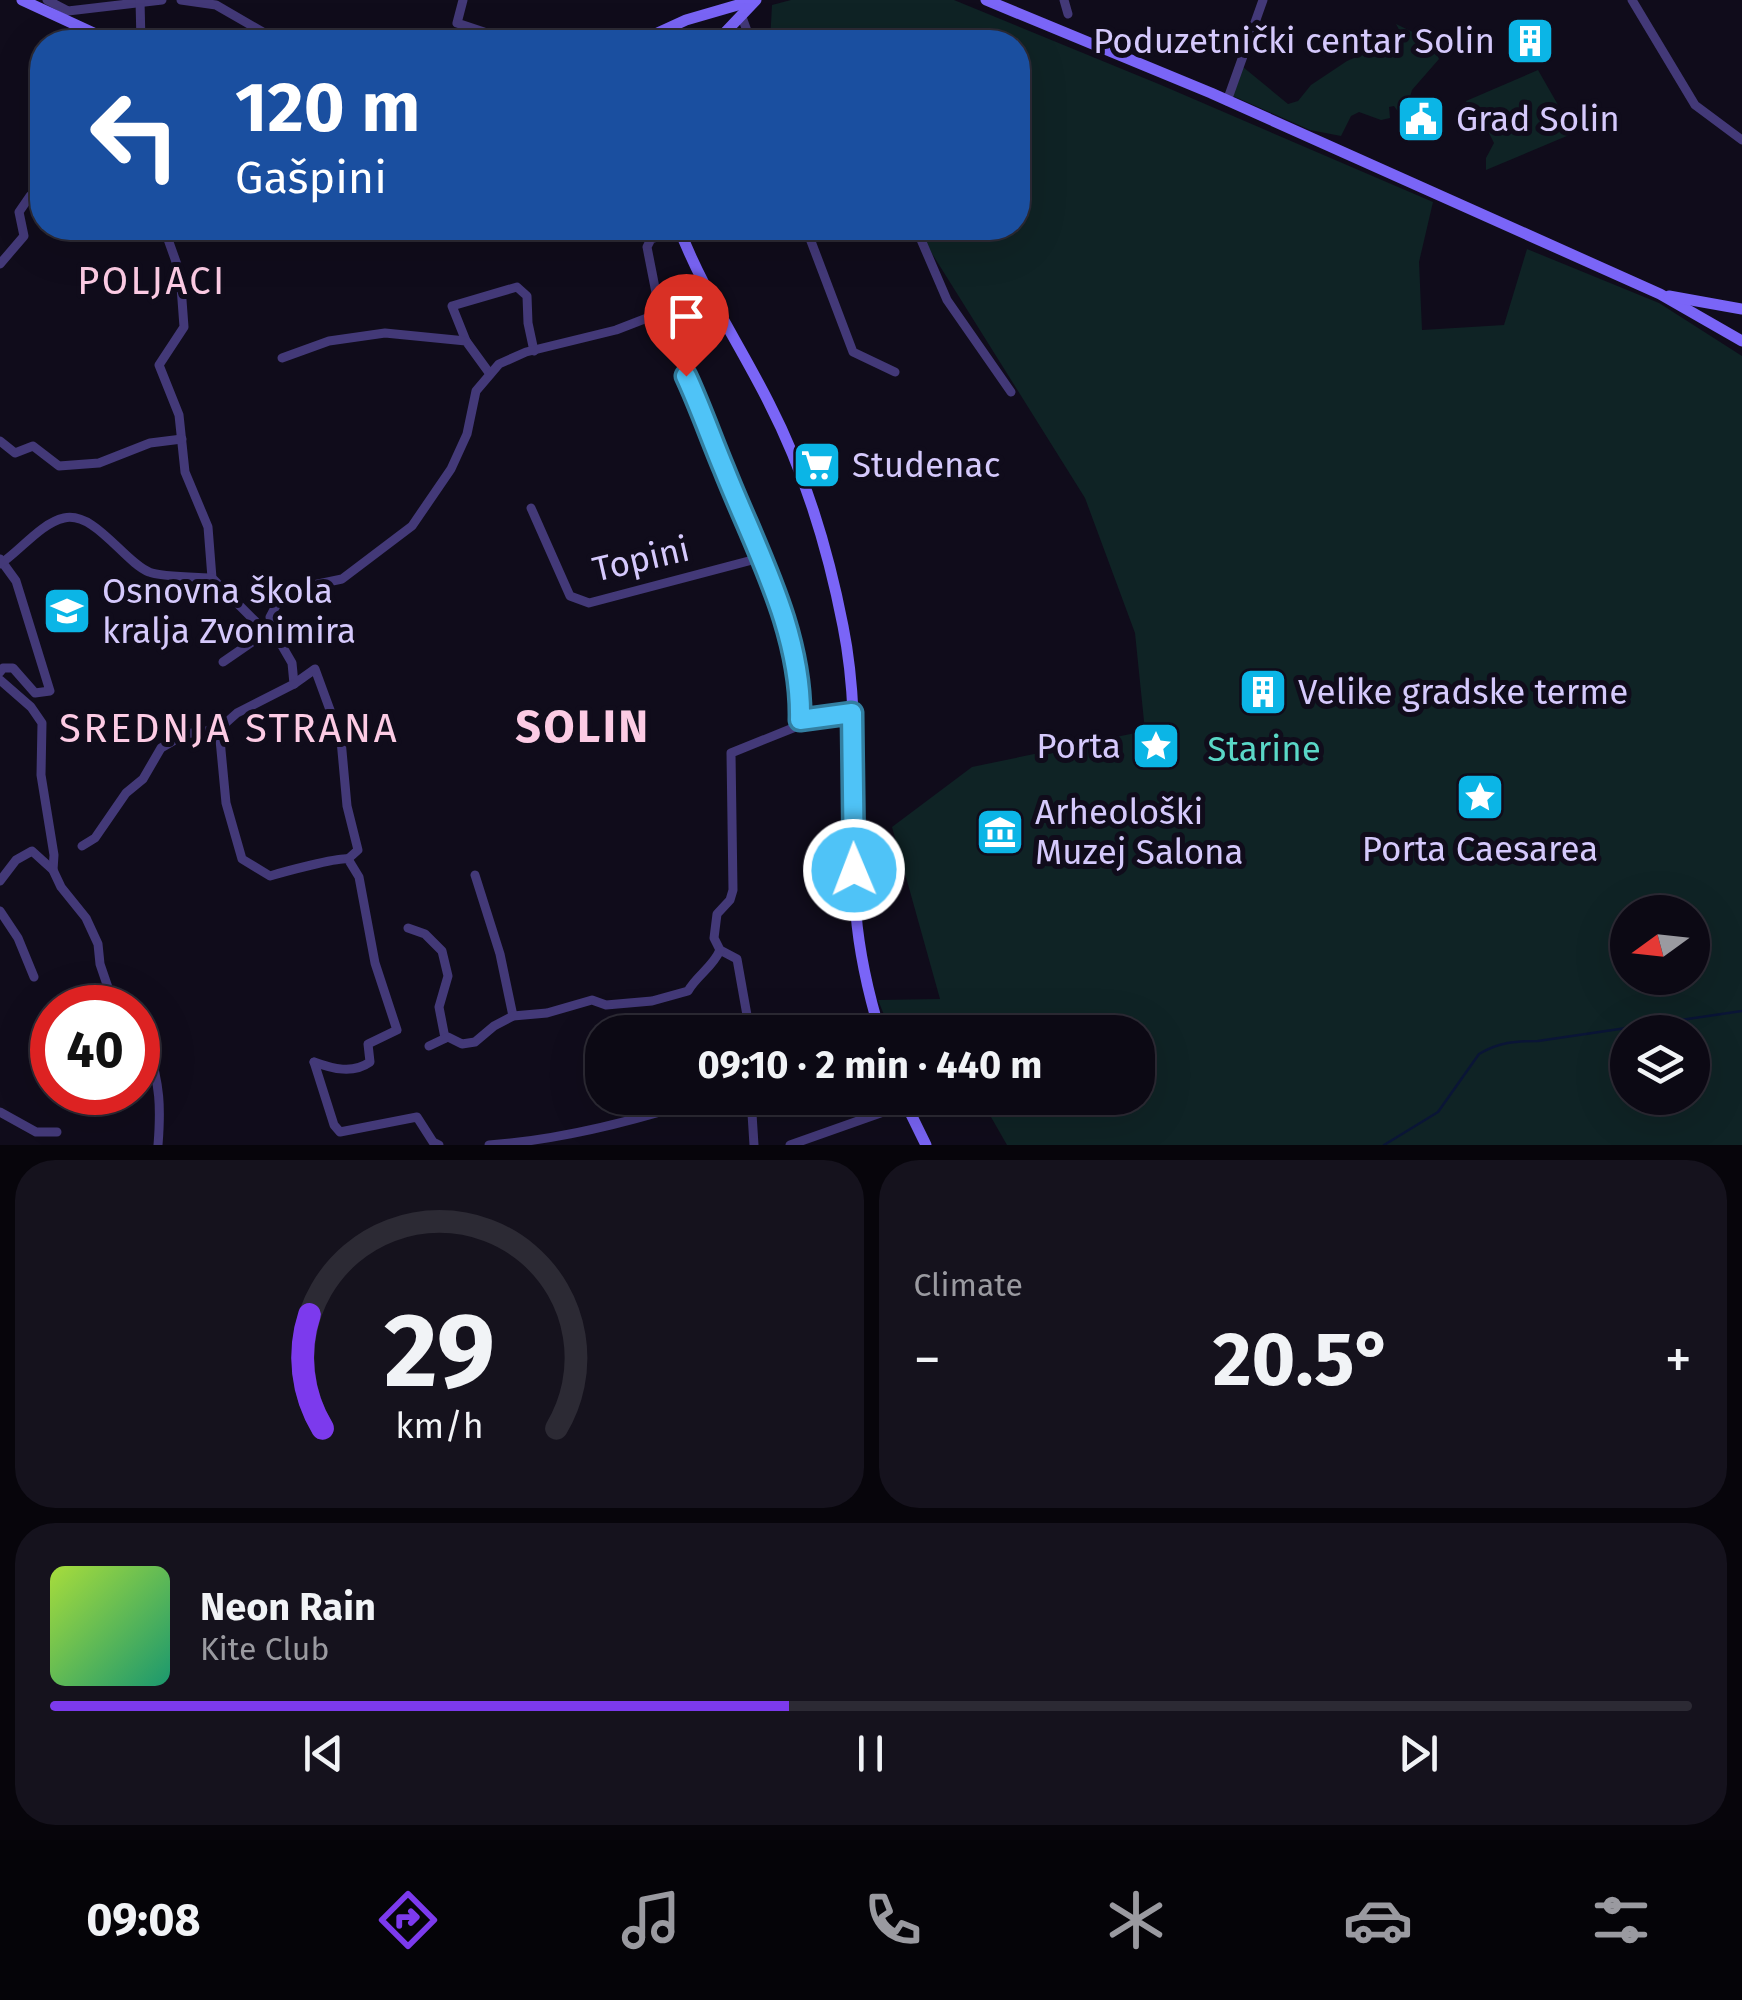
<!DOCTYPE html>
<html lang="en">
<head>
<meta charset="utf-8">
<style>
  body { margin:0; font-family:"Fira Sans",sans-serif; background:#15121d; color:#f1f3f6; height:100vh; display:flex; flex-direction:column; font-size:38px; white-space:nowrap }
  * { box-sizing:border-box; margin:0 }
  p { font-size:32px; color:#9a9aa0 }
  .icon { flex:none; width:55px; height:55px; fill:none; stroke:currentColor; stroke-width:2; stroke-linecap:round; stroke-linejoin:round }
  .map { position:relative; height:1145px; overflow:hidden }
  .side { display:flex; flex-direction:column; gap:15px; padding:15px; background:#07050b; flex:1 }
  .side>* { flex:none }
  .hud { position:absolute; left:30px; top:30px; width:1000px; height:210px; border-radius:40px; box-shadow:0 10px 40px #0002,0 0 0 2px #2c2a34; background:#1a4fa0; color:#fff; overflow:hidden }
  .needle { width:65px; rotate:255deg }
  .fabs { position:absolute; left:1610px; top:895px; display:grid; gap:20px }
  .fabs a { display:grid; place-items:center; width:100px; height:100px; border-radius:50%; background:#0c0914; box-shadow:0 10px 40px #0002,0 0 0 2px #2c2a34; font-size:50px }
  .speed { position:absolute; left:30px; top:985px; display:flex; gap:20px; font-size:50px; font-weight:700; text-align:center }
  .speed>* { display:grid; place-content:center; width:130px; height:130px; border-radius:50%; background:#0c0914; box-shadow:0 10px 40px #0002,0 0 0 2px #2c2a34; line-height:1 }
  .speed .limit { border:15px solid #d22; background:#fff; color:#111 }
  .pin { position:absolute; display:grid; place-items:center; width:85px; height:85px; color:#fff; margin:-102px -42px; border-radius:50% 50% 50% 0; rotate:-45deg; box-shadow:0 0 10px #0007 }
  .pin .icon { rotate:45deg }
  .me { position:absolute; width:110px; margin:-55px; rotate:359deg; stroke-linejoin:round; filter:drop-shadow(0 0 8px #0008) }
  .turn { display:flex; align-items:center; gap:35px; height:210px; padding:0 40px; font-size:45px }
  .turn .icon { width:130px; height:130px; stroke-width:2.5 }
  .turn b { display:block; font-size:70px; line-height:85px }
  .big { font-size:75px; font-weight:700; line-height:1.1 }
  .side .tile { flex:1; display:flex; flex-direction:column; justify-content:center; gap:15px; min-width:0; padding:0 35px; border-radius:40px; background:#15121d }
  .side .dial { align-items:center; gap:0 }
  .dial svg { height:260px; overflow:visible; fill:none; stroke:#2c2a34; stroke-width:7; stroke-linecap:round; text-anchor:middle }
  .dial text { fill:#f1f3f6; stroke:none }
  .song { display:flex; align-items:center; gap:30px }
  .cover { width:120px; height:120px; border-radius:15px; background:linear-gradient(135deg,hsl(80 70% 55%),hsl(160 70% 35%)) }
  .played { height:10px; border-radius:5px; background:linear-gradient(90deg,#7c3aed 45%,#2c2a34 45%) }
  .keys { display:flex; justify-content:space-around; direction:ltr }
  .heat { display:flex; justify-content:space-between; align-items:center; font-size:55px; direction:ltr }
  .side .tiles { flex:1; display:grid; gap:15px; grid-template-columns:1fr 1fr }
  .tile:last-child { grid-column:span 2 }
  .trip { position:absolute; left:585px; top:1015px; width:570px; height:100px; border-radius:40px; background:#0c0914; box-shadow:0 10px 40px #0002,0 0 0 2px #2c2a34; font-weight:700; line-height:100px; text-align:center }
  .menu { display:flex; height:160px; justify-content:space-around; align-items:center; background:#050408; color:#9a9aa0 }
  .menu .icon { width:70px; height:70px }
  .menu .on { color:#7c3aed }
  .menu b { font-size:45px; color:#f1f3f6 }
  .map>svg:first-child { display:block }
</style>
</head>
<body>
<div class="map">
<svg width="1742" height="1145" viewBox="0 0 1742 1145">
  <rect width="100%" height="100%" fill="#100c1b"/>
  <!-- green -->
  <g fill="#0f2325" fill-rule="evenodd">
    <path d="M791,0h163l207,85 272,117 -14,60 3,68 82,-5 23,-76 132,54 83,53v789h-735l-20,-35 -10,2 4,-14h157v-66h-247l-13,-32 62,-1 -48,-172 80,-60 173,-36 -10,-98 -50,-135 -169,-270h102v-186h-248l2,-37zM1628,912h64v66h-64zM1628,1032h64v66h-64z"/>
    <path d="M1396,24l35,17 8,18 -27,31 -6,20 -7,3 -5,-7 -5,1 1,11 -9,2 -22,-8 -8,4 -10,20 -31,-6 -77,-34 10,-29 45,37 10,-3 13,-16 36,-24 56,-24z"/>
    <path d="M1538,70l36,63 -88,37v-12l8,-15 -8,-16 -12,-3 -8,-23z"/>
  </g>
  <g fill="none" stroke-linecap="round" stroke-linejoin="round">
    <!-- stream -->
    <g stroke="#0a1536" stroke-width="2.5">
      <path d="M627,240l2,-12"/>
      <path d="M1384,1145l54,-33 41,-58c20,-12 36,-13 59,-13l204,-30"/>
    </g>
    <!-- street -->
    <g stroke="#433978" stroke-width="9">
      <path d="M47,0l21,11 94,-11"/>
      <path d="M140,0l1,42"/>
      <path d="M181,0l35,5 64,37"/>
      <path d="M463,0l-6,23 27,9"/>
      <path d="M1064,0l4,14"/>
      <path d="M1632,0l63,105 47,35"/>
      <path d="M742,17l9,25"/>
      <path d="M74,42l1,-17"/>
      <path d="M1227,101l36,-101"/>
      <path d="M164,228l16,45 4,54 -25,38 20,50 6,57 23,55 4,51 43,43 7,14"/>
      <path d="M687,228l-36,11 -4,8 13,66 94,224 38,106 6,19 3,45 -3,19 -67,27 2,137 -3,10 -13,14 -3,24 6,12 17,9 13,73"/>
      <path d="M806,228l47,124 42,20"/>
      <path d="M916,228l31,72 64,92"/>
      <path d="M0,264l24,-28 -5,-24 11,-16 12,-10"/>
      <path d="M466,341l-14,-35 65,-19 10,9 1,27 6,28"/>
      <path d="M282,358l47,-17 56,-8 81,8 24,33"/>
      <path d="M0,441l15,12 18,-7 26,20 40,-3 51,-20 32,-4"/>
      <path d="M531,508l39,88 19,7 171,-45"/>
      <path d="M0,559l16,22 34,110 -15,2 -22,-25h-10l-3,4"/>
      <path d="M0,564c20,-13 41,-41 64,-46 31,-7 60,44 85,54 11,5 48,5 63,6"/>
      <path d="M274,632l18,31 2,21 -57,29 -18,16 7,74 16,56 28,17c13,-4 69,-19 78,-17l11,18 16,86 22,67 -29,14 2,18c-17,12 -37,7 -56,0"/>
      <path d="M223,662l39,-27 12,-3 -4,-15 9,-17 15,-11 48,-10 70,-53 39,-57 16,-35 9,-43 23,-27 27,-12 90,-22 44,-17"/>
      <path d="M0,680l31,27 11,16 -1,52 13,80 -1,15"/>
      <path d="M294,684l21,-15 26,71 6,66 11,44 -10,9"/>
      <path d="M800,721l52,-8"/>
      <path d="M82,846l13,-8 31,-45 17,-14 18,-31 24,-14 34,-5"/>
      <path d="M475,875l25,79 13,62"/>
      <path d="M0,881l16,-21 16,-9 21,19 8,17 25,31 12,26 2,20 15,44"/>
      <path d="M0,911l18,27 16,39"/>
      <path d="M408,928l17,6 17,17 6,25 -9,31 6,31"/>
      <path d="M138,1041l10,7c12,37 13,59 10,97"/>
      <path d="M429,1046l19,-9 14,7 13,-2 19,-16 19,-10 34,-3 45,-13 14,5 46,-4 36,-10c9,-16 25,-24 32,-41"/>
      <path d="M314,1062l20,63 6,7 77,-15 16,25 6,3"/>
      <path d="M710,1098h30l11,6"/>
      <path d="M751,1098l3,47"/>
      <path d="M0,1112l36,20h21"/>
      <path d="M489,1145c71,-5 149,-25 216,-47"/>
      <path d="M790,1145l116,-41"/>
    </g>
    <!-- secondary -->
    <g stroke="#7a65f7" stroke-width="11">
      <path d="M22,0l91,42"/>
      <path d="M986,0l225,93 449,201 82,47"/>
      <path d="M638,42l48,-22 69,-20"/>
      <path d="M716,42l40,-42"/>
      <path d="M679,228c23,61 61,117 90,175 36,70 59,146 74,223 18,89 8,182 12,272 2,46 12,91 25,134"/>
      <path d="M1669,296l73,13"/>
      <path d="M903,1098l23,47"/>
    </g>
  </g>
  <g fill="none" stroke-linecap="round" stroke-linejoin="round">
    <!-- route casing -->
    <g stroke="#337fa1" stroke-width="25">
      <path id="route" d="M686,376c14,30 25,62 38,93 32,81 78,162 76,251l52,-7 2,157"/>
    </g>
    <!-- route -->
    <use href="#route" stroke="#4fc3f7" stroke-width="18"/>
  </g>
  <!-- icons -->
  <defs>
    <g id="building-square" transform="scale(2.5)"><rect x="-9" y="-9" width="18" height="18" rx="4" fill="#0bb5e6" stroke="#100c1b"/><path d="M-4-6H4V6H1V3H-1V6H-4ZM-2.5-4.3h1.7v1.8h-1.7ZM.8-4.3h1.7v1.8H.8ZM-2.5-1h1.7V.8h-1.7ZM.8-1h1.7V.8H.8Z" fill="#fff"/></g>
    <g id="civic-square" transform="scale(2.5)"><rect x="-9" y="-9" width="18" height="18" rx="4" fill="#0bb5e6" stroke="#100c1b"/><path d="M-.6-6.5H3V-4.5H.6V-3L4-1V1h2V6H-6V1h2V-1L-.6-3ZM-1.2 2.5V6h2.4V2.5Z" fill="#fff"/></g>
    <g id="supermarket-square" transform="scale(2.5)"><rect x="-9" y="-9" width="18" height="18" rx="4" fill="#0bb5e6" stroke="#100c1b"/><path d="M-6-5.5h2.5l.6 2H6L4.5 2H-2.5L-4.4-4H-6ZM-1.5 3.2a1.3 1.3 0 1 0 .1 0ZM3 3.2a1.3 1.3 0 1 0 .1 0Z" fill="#fff"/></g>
    <g id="school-square" transform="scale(2.5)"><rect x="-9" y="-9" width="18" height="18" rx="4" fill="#0bb5e6" stroke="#100c1b"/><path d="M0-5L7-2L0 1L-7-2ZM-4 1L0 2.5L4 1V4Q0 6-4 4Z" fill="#fff"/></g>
    <g id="sight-square" transform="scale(2.5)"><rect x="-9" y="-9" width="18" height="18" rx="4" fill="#0bb5e6" stroke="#100c1b"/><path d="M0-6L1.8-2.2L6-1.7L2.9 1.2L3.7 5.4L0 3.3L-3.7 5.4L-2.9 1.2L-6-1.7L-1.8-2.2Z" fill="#fff"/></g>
    <g id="museum-square" transform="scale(2.5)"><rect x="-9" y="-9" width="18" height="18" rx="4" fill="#0bb5e6" stroke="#100c1b"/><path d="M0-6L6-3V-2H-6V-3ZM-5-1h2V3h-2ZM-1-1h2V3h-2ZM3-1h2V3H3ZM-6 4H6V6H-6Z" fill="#fff"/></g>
  </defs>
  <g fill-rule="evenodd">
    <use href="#building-square" x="1530" y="41"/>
    <use href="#civic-square" x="1421" y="119"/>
    <use href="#supermarket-square" x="817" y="465"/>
    <use href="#school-square" x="67" y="611"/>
    <use href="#building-square" x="1263" y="692"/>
    <use href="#sight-square" x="1156" y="746"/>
    <use href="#sight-square" x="1480" y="797"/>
    <use href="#museum-square" x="1000" y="832"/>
  </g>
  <g text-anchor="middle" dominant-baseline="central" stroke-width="10" stroke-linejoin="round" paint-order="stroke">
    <!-- poi labels -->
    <g font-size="35" fill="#d5c9fc" stroke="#100c1b" text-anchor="start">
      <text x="1495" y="41" text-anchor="end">Poduzetnički centar Solin</text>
      <text x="1456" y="119">Grad Solin</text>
      <text x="852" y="465">Studenac</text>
      <text x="102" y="591">Osnovna škola<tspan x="102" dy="40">kralja Zvonimira</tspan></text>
      <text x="1298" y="692">Velike gradske terme</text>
      <text x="1121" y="746" text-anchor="end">Porta</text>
      <text x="1035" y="812">Arheološki<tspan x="1035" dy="40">Muzej Salona</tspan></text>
      <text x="1480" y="849" text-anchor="middle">Porta Caesarea</text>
    </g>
    <!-- street labels -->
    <g font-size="35" fill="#d5c9fc" stroke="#100c1b">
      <text transform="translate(641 559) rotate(-13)">Topini</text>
    </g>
    <!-- park labels -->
    <g font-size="35" fill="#5ad7c7" stroke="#100c1b">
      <text x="1264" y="749">Starine</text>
    </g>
    <!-- neighbourhood labels -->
    <g font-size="38" letter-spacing="2.5" fill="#fccbe4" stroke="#100c1b">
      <text x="152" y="281">POLJACI</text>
    </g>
    <!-- quarter labels -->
    <g font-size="40" letter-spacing="2.5" fill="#fccbe4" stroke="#100c1b">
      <text x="229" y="729">SREDNJA STRANA</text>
    </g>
    <!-- district labels -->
    <g font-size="45" font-weight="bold" letter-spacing="2.5" fill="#fccbe4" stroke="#100c1b">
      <text x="583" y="727">SOLIN</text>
    </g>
  </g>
</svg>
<div class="fabs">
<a><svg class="needle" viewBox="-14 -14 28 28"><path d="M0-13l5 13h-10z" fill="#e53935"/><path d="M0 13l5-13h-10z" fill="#9a9aa0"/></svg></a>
<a><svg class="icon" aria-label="layers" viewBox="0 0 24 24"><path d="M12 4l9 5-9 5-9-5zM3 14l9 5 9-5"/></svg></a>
</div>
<div class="speed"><div class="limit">40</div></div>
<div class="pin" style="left:686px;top:376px;background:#d93025"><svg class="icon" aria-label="arrive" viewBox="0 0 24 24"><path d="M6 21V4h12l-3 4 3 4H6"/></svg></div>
<svg class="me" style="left:854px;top:870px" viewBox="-20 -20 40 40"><circle r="17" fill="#4fc3f7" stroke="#fff" stroke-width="3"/><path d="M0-11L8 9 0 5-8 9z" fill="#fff"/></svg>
<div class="trip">09:10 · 2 min · 440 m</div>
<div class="hud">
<div class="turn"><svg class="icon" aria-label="left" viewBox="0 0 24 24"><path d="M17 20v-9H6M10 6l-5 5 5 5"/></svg><div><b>120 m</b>Gašpini</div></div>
</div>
</div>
<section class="side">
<div class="tiles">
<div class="tile dial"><svg viewBox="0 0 100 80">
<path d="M14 69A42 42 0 1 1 86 69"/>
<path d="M14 69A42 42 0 0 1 10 34" stroke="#7c3aed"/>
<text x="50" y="56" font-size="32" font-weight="700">29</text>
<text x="50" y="72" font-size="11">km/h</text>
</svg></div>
<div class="tile"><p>Climate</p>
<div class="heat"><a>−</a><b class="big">20.5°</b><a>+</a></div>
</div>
<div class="tile">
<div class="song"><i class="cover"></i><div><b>Neon Rain</b><p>Kite Club</p></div></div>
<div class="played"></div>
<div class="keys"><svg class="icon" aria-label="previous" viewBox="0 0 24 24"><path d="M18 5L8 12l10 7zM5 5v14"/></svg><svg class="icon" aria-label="pause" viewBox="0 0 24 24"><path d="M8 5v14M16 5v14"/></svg><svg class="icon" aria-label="next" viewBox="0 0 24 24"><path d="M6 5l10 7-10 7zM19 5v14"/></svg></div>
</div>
</div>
</section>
<nav class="menu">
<b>09:08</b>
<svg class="icon on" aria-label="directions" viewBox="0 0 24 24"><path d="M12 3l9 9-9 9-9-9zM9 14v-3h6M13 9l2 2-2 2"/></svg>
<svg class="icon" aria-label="music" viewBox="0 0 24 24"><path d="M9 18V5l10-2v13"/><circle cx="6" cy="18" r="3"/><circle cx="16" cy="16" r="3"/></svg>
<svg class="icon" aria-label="phone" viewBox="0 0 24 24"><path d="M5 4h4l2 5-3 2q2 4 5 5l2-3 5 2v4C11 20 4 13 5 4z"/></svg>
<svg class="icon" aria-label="climate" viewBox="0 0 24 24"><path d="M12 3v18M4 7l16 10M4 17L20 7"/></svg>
<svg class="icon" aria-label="car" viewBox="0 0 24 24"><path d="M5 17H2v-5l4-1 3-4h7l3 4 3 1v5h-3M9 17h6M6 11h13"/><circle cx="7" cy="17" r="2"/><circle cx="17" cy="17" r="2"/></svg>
<svg class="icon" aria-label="filters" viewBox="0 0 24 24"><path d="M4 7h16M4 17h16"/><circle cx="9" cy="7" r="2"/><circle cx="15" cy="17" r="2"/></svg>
</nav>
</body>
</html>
